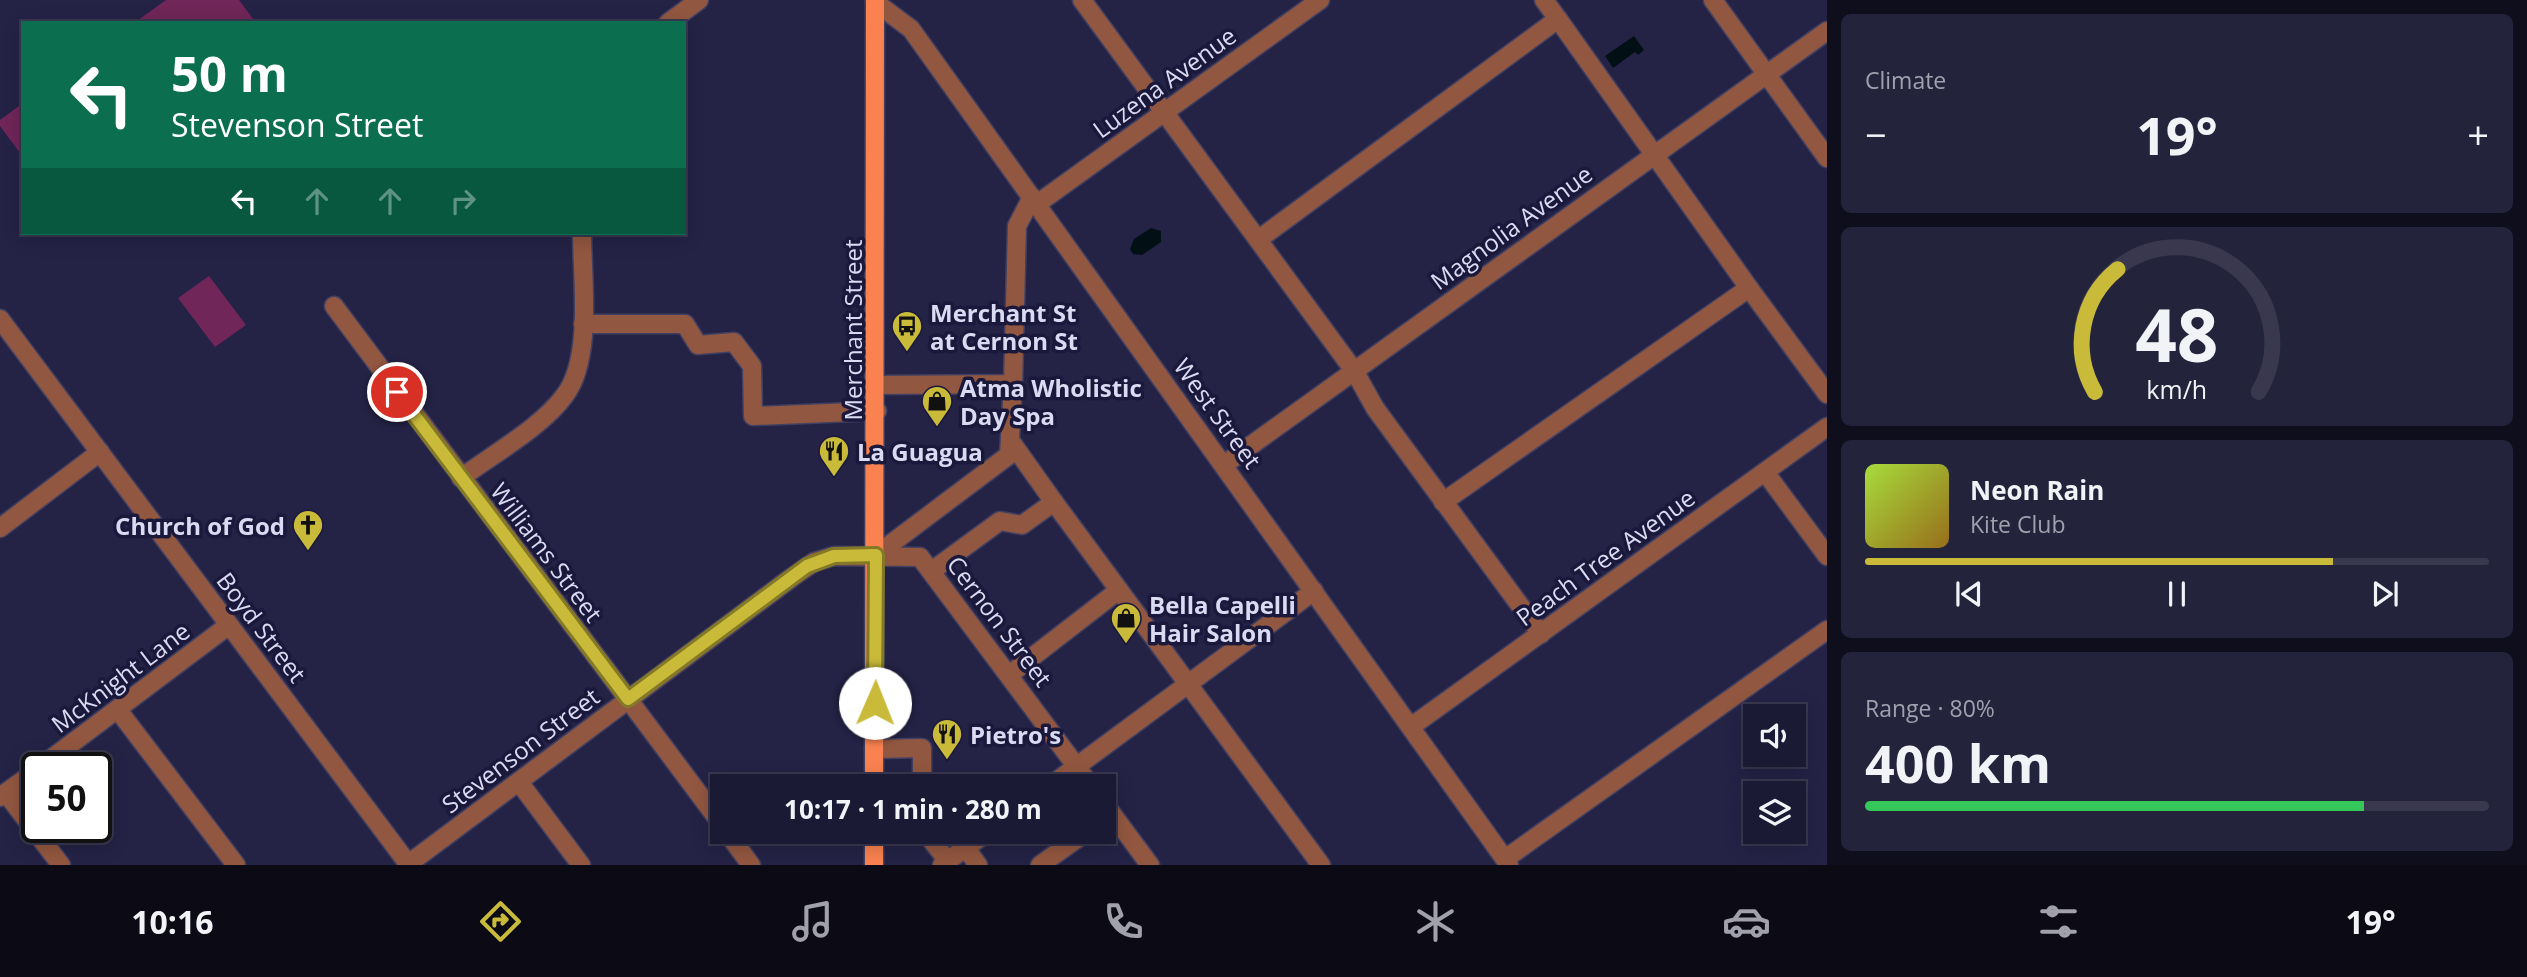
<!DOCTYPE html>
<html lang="en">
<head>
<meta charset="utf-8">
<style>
  body { margin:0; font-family:"Open Sans",sans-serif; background:#24233c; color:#f1f3f6; height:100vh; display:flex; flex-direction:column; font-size:26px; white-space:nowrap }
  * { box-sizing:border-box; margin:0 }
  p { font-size:23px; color:#a0a1ac }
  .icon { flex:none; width:38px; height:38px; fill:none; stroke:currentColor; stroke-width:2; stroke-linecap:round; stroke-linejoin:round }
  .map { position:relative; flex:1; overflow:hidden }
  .side { display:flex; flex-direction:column; gap:14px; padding:14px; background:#0f0e1d; width:700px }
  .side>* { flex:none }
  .top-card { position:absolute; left:21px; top:21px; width:665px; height:214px; border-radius:0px; box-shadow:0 4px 18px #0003,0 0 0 2px #39384f; background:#0b6e4f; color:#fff; overflow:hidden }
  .tools { position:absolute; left:1743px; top:704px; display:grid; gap:14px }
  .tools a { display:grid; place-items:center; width:63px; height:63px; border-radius:0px; background:#1b1a34; box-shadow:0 4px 18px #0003,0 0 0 2px #39384f; font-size:35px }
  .speed { position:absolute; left:21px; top:752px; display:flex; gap:14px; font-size:35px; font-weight:700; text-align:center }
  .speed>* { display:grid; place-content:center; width:91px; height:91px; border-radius:50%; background:#1b1a34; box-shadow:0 4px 18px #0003,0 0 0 2px #39384f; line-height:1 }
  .speed .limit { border:4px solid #111; border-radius:10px; background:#fff; color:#111 }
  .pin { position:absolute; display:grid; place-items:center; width:60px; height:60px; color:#fff; margin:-30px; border:4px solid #fff; border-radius:50%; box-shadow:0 2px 7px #0007 }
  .me { position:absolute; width:77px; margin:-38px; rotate:1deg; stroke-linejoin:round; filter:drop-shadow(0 0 5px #0008) }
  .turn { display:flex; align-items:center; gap:24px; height:147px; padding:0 35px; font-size:32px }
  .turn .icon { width:91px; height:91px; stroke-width:2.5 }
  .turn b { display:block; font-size:49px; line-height:60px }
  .lanes { display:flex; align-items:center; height:66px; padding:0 35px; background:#0003; justify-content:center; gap:35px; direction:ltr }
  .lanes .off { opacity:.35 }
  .big { font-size:52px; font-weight:700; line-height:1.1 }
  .side .tile { flex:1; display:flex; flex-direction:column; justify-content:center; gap:10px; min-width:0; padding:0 24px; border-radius:10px; background:#24233c }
  .side .dial { align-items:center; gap:0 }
  .dial svg { height:182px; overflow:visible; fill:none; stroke:#39384f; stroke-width:7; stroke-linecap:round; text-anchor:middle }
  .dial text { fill:#f1f3f6; stroke:none }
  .song { display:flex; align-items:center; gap:21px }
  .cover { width:84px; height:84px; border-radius:10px; background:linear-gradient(135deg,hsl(80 70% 55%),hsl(40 70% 35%)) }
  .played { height:7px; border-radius:4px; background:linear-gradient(90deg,#c9ba3a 75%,#39384f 75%) }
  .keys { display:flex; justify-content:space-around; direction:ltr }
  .heat { display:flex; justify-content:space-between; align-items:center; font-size:38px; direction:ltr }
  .charge { height:10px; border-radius:5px; background:linear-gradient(90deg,#34c759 80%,#39384f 0) }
  .trip { position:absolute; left:710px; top:774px; width:406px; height:70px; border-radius:0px; background:#1b1a34; box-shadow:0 4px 18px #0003,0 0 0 2px #39384f; font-weight:700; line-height:70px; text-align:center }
  .menu { display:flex; height:112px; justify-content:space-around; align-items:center; background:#0b0a15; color:#a0a1ac }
  .menu .icon { width:49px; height:49px }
  .menu .selected { color:#c9ba3a }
  .menu b { font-size:32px; color:#f1f3f6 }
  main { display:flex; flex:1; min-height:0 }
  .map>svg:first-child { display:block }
</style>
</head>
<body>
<main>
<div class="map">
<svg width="1827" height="865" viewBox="0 0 1827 865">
  <rect width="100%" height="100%" fill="#242346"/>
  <!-- green -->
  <g fill="#702658">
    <path d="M166,0h73l17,23h-122z"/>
    <path d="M23,103v54l-23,-31v-6z"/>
    <path d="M209,276l37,49 -31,22 -37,-49z"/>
  </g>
  <!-- water -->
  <g fill="#021015">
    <path d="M1634,36l10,14 -6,5 -3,-3 -22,16 -8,-12z"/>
    <path d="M1151,228l10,3v11l-19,13 -9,-1 -3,-5 4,-10z"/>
  </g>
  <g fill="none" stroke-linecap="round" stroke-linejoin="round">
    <!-- minor casing -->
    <g stroke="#414062" stroke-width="21">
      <g id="minor">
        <path d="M1082,0l273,372 20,36 166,226"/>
        <path d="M1544,0l14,19"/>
        <path d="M1713,0l114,158"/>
        <path d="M875,2l36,27 598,836"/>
        <path d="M668,23l31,-23"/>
        <path d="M1037,204l283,-204"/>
        <path d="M1259,239l299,-220 191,269"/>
        <path d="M334,306l389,520"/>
        <path d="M0,319l409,546"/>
        <path d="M583,324h102l13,21 36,-3 18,24 1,50 124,-5"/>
        <path d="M877,385l136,-1 4,-158 15,-29"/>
        <path d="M1012,443l42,59"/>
        <path d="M1225,464l602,-433"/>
        <path d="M1765,472l62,84"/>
        <path d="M461,478c32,-24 81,-51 104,-83 28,-37 17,-117 17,-162"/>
        <path d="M1443,502l306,-214 78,106"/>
        <path d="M0,528l100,-76"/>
        <path d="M876,555l133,-100 4,-71"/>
        <path d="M933,570l67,-49 22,4 32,-23 65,88 -110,85"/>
        <path d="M1119,590l202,275"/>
        <path d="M118,710l118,155"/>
        <path d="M1412,726l415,-299"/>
        <path d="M874,749l48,-1v31"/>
        <path d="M39,768l190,-143"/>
        <path d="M519,782l62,83"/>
        <path d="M1050,786l264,-195"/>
        <path d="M6,793l55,72"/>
        <path d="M0,797l37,-27"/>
        <path d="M1104,803l46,62"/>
        <path d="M726,831l25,34"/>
        <path d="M924,831l24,30"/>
        <path d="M966,848l12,17"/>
        <path d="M1505,859l322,-229"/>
        <path d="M407,865l384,-287 23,-16 20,-6 86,1 171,229"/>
        <path d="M942,865l47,-34"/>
        <path d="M1040,865l48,-34"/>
      </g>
    </g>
    <!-- major casing -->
    <g stroke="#414062" stroke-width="21">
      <g id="major">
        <path d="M874,786l1,-786"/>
        <path d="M874,865v-34"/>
      </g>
    </g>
    <!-- minor -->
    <use href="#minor" stroke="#925740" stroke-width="18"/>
    <!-- major -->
    <use href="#major" stroke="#fa8250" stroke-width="18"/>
  </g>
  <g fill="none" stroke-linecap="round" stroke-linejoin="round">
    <!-- route casing -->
    <g stroke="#837926" stroke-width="18">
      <path id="route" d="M397,392l231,307 179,-133 27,-10 42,-1 -1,148"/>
    </g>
    <!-- route -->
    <use href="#route" stroke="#c9ba3a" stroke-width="12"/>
  </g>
  <!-- icons -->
  <defs>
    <g id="bus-pin" transform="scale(1.575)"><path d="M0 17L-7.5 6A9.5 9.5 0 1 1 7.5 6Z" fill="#c9ba3a" stroke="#1b193b"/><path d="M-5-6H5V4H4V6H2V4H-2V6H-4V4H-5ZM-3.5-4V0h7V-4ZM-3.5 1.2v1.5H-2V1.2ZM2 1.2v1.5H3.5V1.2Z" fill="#111"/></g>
    <g id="shop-pin" transform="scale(1.575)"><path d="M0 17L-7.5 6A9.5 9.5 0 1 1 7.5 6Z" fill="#c9ba3a" stroke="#1b193b"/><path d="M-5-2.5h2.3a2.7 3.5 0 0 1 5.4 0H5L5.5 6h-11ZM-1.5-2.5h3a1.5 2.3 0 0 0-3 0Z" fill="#111"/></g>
    <g id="restaurant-pin" transform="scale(1.575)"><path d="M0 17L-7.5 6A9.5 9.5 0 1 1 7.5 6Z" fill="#c9ba3a" stroke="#1b193b"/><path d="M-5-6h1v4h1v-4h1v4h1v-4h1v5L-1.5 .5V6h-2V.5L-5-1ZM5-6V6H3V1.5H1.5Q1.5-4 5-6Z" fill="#111"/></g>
    <g id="church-pin" transform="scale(1.575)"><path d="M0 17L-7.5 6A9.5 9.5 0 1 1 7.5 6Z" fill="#c9ba3a" stroke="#1b193b"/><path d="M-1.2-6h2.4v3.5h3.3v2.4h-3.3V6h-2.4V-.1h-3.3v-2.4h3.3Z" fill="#111"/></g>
  </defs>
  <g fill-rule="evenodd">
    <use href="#bus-pin" x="907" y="326"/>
    <use href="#shop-pin" x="937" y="401"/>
    <use href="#restaurant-pin" x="834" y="451"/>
    <use href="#church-pin" x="308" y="525"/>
    <use href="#shop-pin" x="1126" y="618"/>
    <use href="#restaurant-pin" x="947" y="734"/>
  </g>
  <g text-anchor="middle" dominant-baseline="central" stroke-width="7" stroke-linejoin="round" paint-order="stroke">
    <!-- street labels -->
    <g font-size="24" fill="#dadbf2" stroke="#1b193b">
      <text transform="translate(1164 82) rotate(-36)">Luzena Avenue</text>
      <text transform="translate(1511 227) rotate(-36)">Magnolia Avenue</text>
      <text transform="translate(852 330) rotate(-90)">Merchant Street</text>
      <text transform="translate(1218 413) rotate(54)">West Street</text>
      <text transform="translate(547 552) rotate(53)">Williams Street</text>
      <text transform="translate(1605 557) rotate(-36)">Peach Tree Avenue</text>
      <text transform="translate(1000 621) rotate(53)">Cernon Street</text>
      <text transform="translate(262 627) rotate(53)">Boyd Street</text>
      <text transform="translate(120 677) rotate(-37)">McKnight Lane</text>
      <text transform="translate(520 750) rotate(-37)">Stevenson Street</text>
    </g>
    <!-- poi labels -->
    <g font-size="24" font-weight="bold" fill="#dadbf2" stroke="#1b193b" text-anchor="start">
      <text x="930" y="312">Merchant St<tspan x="930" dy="28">at Cernon St</tspan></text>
      <text x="960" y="387">Atma Wholistic<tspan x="960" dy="28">Day Spa</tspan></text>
      <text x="857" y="451">La Guagua</text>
      <text x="285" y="525" text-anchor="end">Church of God</text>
      <text x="1149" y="604">Bella Capelli<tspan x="1149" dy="28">Hair Salon</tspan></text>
      <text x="970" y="734">Pietro's</text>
    </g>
  </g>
</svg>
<div class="tools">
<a><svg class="icon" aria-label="sound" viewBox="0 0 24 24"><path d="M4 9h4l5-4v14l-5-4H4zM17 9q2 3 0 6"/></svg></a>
<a><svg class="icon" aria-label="layers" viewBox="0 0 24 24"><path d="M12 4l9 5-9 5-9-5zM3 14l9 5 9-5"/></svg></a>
</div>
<div class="speed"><div class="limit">50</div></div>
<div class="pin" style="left:397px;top:392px;background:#d93025"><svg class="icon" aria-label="arrive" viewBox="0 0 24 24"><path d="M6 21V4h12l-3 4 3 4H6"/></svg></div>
<svg class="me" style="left:875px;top:703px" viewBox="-20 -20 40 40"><circle r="19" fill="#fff"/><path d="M0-13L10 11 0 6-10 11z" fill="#c9ba3a"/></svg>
<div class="trip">10:17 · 1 min · 280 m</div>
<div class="top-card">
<div class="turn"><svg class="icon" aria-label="left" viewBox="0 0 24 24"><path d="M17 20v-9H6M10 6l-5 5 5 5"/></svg><div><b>50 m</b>Stevenson Street</div></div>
<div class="lanes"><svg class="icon" aria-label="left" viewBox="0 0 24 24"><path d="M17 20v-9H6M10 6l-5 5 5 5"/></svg><svg class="icon off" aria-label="ahead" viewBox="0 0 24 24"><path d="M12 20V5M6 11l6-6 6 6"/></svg><svg class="icon off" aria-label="ahead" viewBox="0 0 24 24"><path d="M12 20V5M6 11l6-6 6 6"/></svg><svg class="icon off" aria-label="right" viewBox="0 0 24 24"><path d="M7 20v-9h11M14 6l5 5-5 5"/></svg></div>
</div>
</div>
<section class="side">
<div class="tile"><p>Climate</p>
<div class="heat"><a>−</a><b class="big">19°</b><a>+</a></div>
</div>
<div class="tile dial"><svg viewBox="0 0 100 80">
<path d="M14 69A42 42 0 1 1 86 69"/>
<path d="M14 69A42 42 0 0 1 24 15" stroke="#c9ba3a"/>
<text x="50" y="56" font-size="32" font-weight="700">48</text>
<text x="50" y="72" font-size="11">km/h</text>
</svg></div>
<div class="tile">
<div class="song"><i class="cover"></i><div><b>Neon Rain</b><p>Kite Club</p></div></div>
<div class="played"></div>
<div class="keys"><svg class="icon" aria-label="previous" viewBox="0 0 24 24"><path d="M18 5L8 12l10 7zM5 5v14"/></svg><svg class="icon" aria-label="pause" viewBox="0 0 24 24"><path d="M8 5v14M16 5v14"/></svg><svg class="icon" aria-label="next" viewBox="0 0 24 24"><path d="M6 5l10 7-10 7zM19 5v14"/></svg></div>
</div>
<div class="tile"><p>Range · 80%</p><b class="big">400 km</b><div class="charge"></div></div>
</section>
</main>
<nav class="menu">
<b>10:16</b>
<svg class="icon selected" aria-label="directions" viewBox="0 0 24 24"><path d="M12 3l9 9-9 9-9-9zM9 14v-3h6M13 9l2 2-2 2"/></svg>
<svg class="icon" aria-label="music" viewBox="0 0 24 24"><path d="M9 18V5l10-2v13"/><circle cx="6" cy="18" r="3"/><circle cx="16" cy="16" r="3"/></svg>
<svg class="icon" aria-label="phone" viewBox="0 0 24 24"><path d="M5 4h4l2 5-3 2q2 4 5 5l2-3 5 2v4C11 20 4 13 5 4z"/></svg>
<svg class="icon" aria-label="climate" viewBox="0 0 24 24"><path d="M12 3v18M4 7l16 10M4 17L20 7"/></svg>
<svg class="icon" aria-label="car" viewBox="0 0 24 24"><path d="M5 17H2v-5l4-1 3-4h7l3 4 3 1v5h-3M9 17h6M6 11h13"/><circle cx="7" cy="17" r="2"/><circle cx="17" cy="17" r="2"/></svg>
<svg class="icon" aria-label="filters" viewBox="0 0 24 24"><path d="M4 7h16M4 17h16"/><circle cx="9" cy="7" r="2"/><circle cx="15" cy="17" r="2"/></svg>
<b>19°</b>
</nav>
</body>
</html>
